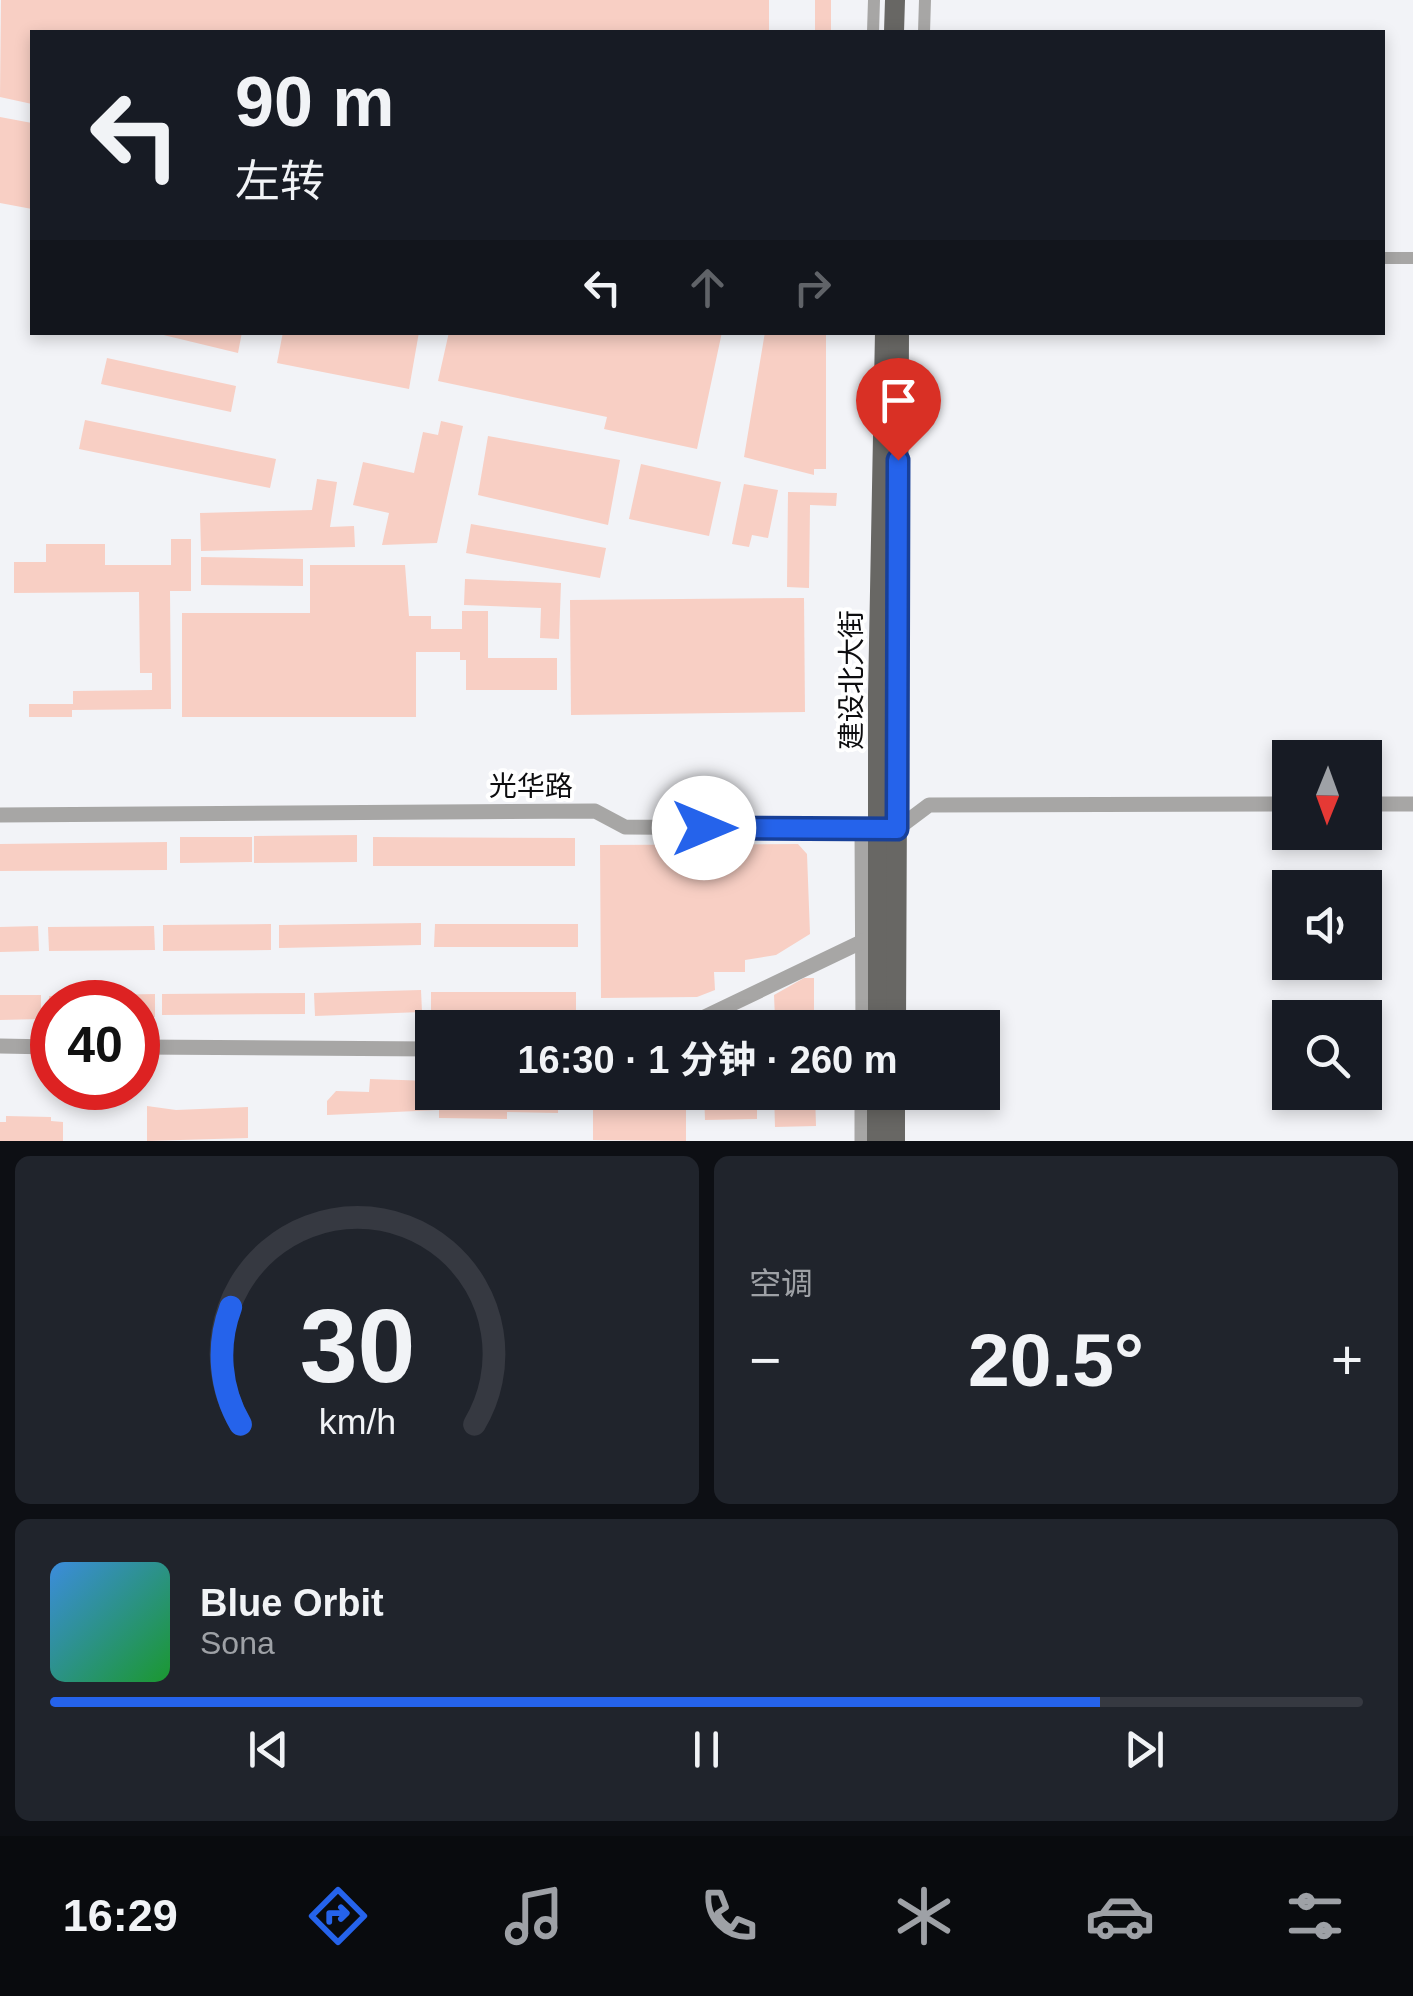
<!DOCTYPE html>
<html lang="zh">
<head>
<meta charset="utf-8">
<style>
  body { margin:0; font-family:Arial,"Noto Sans SC",sans-serif; background:#20242c; color:#f1f3f6; height:100vh; display:flex; flex-direction:column; font-size:38px; white-space:nowrap }
  * { box-sizing:border-box; margin:0 }
  p { font-size:32px; color:#9ea1a6 }
  .icon { flex:none; width:55px; height:55px; fill:none; stroke:currentColor; stroke-width:2; stroke-linecap:round; stroke-linejoin:round }
  .map { position:relative; height:1141px; overflow:hidden }
  .panel { display:flex; flex-direction:column; gap:15px; padding:15px; background:#0d0f14; flex:1 }
  .panel>* { flex:none }
  .guide { position:absolute; left:30px; top:30px; width:1355px; height:305px; border-radius:0px; box-shadow:0 5px 15px #0003; background:#171b24; color:#f1f3f6; overflow:hidden }
  .needle { width:65px; rotate:181deg }
  .tools { position:absolute; left:1272px; top:740px; display:grid; gap:20px }
  .tools a { display:grid; place-items:center; width:110px; height:110px; border-radius:0px; background:#171b24; box-shadow:0 5px 15px #0003; font-size:50px }
  .speed { position:absolute; left:30px; top:980px; display:flex; gap:20px; font-size:50px; font-weight:700; text-align:center }
  .speed>* { display:grid; place-content:center; width:130px; height:130px; border-radius:50%; background:#171b24; box-shadow:0 5px 15px #0003; line-height:1 }
  .speed .limit { border:15px solid #d22; background:#fff; color:#111 }
  .pin { position:absolute; display:grid; place-items:center; width:85px; height:85px; color:#fff; margin:-102px -42px; border-radius:50% 50% 50% 0; rotate:-45deg; box-shadow:0 0 10px #0007 }
  .pin .icon { rotate:45deg }
  .me { position:absolute; width:110px; margin:-55px; rotate:90deg; stroke-linejoin:round; filter:drop-shadow(0 0 8px #0008) }
  .turn { display:flex; align-items:center; gap:35px; height:210px; padding:0 40px; font-size:45px }
  .turn .icon { width:130px; height:130px; stroke-width:2.5 }
  .turn b { display:block; font-size:70px; line-height:85px }
  .lanes { display:flex; align-items:center; height:95px; padding:0 40px; background:#0003; justify-content:center; gap:50px; direction:ltr }
  .lanes .off { opacity:.35 }
  .big { font-size:75px; font-weight:700; line-height:1.1 }
  .panel .widget { flex:1; display:flex; flex-direction:column; justify-content:center; gap:15px; min-width:0; padding:0 35px; border-radius:15px; background:#20242c }
  .panel .dial { align-items:center; gap:0 }
  .dial svg { height:260px; overflow:visible; fill:none; stroke:#363941; stroke-width:7; stroke-linecap:round; text-anchor:middle }
  .dial text { fill:#f1f3f6; stroke:none }
  .song { display:flex; align-items:center; gap:30px }
  .cover { width:120px; height:120px; border-radius:15px; background:linear-gradient(135deg,hsl(210 70% 55%),hsl(130 70% 35%)) }
  .played { height:10px; border-radius:5px; background:linear-gradient(90deg,#2563eb 80%,#363941 80%) }
  .keys { display:flex; justify-content:space-around; direction:ltr }
  .heat { display:flex; justify-content:space-between; align-items:center; font-size:55px; direction:ltr }
  .panel .tiles { flex:1; display:grid; gap:15px; grid-template-columns:1fr 1fr }
  .widget:last-child { grid-column:span 2 }
  .trip { position:absolute; left:415px; top:1010px; width:585px; height:100px; border-radius:0px; background:#171b24; box-shadow:0 5px 15px #0003; font-weight:700; line-height:100px; text-align:center }
  .tab-bar { display:flex; height:160px; justify-content:space-around; align-items:center; background:#090b0e; color:#9ea1a6 }
  .tab-bar .icon { width:70px; height:70px }
  .tab-bar .on { color:#2563eb }
  .tab-bar b { font-size:45px; color:#f1f3f6 }
  .map>svg:first-child { display:block }
</style>
</head>
<body>
<div class="map">
<svg width="1413" height="1141" viewBox="0 0 1413 1141">
  <rect width="100%" height="100%" fill="#f2f3f7"/>
  <!-- building -->
  <g fill="#f8cfc4">
    <path d="M1,0h768v32h-737v72l-32,-7z"/>
    <rect x="815" y="0" width="16" height="32"/>
    <path d="M0,117l32,6v86l-32,-6z"/>
    <path d="M151,332h91l-4,21z"/>
    <path d="M283,332h136l-10,57 -132,-26z"/>
    <path d="M449,332h273l-25,117 -93,-20 3,-12 -169,-36z"/>
    <path d="M765,332h61v137h-12v6l-70,-18z"/>
    <path d="M107,358l129,28 -5,26 -130,-28z"/>
    <path d="M85,420l191,39 -6,29 -191,-39z"/>
    <path d="M441,421l22,5 -26,117 -55,2 7,-32 -36,-8 10,-43 51,11 9,-41 15,3z"/>
    <path d="M488,436l132,24 -12,65 -130,-30z"/>
    <path d="M641,464l80,18 -12,54 -80,-17z"/>
    <path d="M317,479l20,3 -7,45 24,-1 1,21 -154,4 -1,-38 112,-3z"/>
    <path d="M744,484l34,6 -10,48 -16,-3 -3,12 -17,-3z"/>
    <path d="M788,492l49,1 -1,13 -26,-1 -1,83 -22,-1z"/>
    <path d="M471,524l135,24 -6,30 -134,-25z"/>
    <path d="M171,539h20v52h-21l1,118 -99,1v7h-43v-13h44v-13l79,-1v-17h-12l-1,-81 -125,1v-31h32v-18h59v21h66z"/>
    <path d="M201,557l102,2v27l-102,-1z"/>
    <path d="M310,565h95l4,51h22v13h31v-18h26v47h69v32h-91v-30h-6v-8h-44v65h-234v-104h128z"/>
    <path d="M465,579l96,4 -2,56 -19,-1 1,-30 -77,-3z"/>
    <path d="M804,598l1,114 -234,3 -1,-115z"/>
    <path d="M357,835v27l-103,1v-27z"/>
    <path d="M180,837h72v25l-72,1z"/>
    <path d="M373,837l202,1v28h-202z"/>
    <path d="M167,842v28l-167,1v-27z"/>
    <path d="M798,844l9,10 3,80 -34,21 -31,5v12h-31l1,18 -18,7 -96,1 -1,-153z"/>
    <path d="M421,923v22l-142,3v-23z"/>
    <path d="M271,924v26l-108,1v-26z"/>
    <path d="M435,924h143v23h-144z"/>
    <path d="M38,926l1,25 -39,1v-25z"/>
    <path d="M154,926l1,24 -106,1 -1,-24z"/>
    <path d="M804,978h10v50h-46l-1,-9h8l-1,-24z"/>
    <path d="M421,990l1,22 -107,4 -1,-23z"/>
    <path d="M431,992h145v23l-145,-1z"/>
    <path d="M305,993v21l-143,1v-21z"/>
    <path d="M155,994v23h-17v-15h-89v-6z"/>
    <path d="M0,995h41v24l-41,1z"/>
    <path d="M370,1079l62,2v11h126v21l-51,-1v7l-68,-1v-8l-112,5v-14l9,-10 33,1z"/>
    <path d="M593,1092h93v49l-93,-1z"/>
    <path d="M704,1092h53v27l-52,1z"/>
    <path d="M774,1092h41l1,34 -41,1z"/>
    <path d="M147,1106l29,4 72,-3v31l-101,3z"/>
    <path d="M6,1116l45,1v4l12,1v19h-63v-19h6z"/>
  </g>
  <g fill="none" stroke-linecap="round" stroke-linejoin="round">
    <!-- minor -->
    <g stroke="#a7a6a5" stroke-width="12">
      <path d="M873,32l1,-32"/>
      <path d="M924,32l1,-32"/>
      <path d="M1382,258h31"/>
    </g>
    <!-- tertiary -->
    <g stroke="#a7a6a5" stroke-width="15">
      <path d="M1365,804h48"/>
      <path d="M0,815l595,-4 30,16 272,2 32,-24 361,-1"/>
      <path d="M862,828l1,200"/>
      <path d="M673,1028l17,-4 188,-90"/>
      <path d="M0,1046l52,1"/>
      <path d="M138,1047l294,2"/>
      <path d="M862,1141v-49"/>
    </g>
    <!-- primary -->
    <g stroke="#686764" stroke-width="20">
      <path d="M894,32l1,-32"/>
      <path d="M878,1028v-333l7,-363"/>
      <path d="M896,1028l3,-696"/>
      <path d="M877,1141v-49"/>
      <path d="M895,1141v-49"/>
    </g>
  </g>
  <g fill="none" stroke-linecap="round" stroke-linejoin="round">
    <!-- route casing -->
    <g stroke="#184099" stroke-width="25">
      <path id="route" d="M704,828l193,1 1,-369"/>
    </g>
    <!-- route -->
    <use href="#route" stroke="#2563eb" stroke-width="18"/>
  </g>
  <g text-anchor="middle" dominant-baseline="central" stroke-width="8" stroke-linejoin="round" paint-order="stroke">
    <!-- street labels -->
    <g font-size="28" fill="#0d0d0f" stroke="#fff">
      <text transform="translate(851 680) rotate(-90)">建设北大街</text>
      <text x="531" y="786">光华路</text>
    </g>
  </g>
</svg>
<div class="tools">
<a><svg class="needle" viewBox="-14 -14 28 28"><path d="M0-13l5 13h-10z" fill="#e53935"/><path d="M0 13l5-13h-10z" fill="#9ea1a6"/></svg></a>
<a><svg class="icon" aria-label="sound" viewBox="0 0 24 24"><path d="M4 9h4l5-4v14l-5-4H4zM17 9q2 3 0 6"/></svg></a>
<a><svg class="icon" aria-label="search" viewBox="0 0 24 24"><circle cx="10" cy="10" r="6"/><path d="M15 15l6 6"/></svg></a>
</div>
<div class="speed"><div class="limit">40</div></div>
<div class="pin" style="left:898px;top:460px;background:#d93025"><svg class="icon" aria-label="arrive" viewBox="0 0 24 24"><path d="M6 21V4h12l-3 4 3 4H6"/></svg></div>
<svg class="me" style="left:704px;top:828px" viewBox="-20 -20 40 40"><circle r="19" fill="#fff"/><path d="M0-13L10 11 0 6-10 11z" fill="#2563eb"/></svg>
<div class="trip">16:30 · 1 分钟 · 260 m</div>
<div class="guide">
<div class="turn"><svg class="icon" aria-label="left" viewBox="0 0 24 24"><path d="M17 20v-9H6M10 6l-5 5 5 5"/></svg><div><b>90 m</b>左转</div></div>
<div class="lanes"><svg class="icon" aria-label="left" viewBox="0 0 24 24"><path d="M17 20v-9H6M10 6l-5 5 5 5"/></svg><svg class="icon off" aria-label="ahead" viewBox="0 0 24 24"><path d="M12 20V5M6 11l6-6 6 6"/></svg><svg class="icon off" aria-label="right" viewBox="0 0 24 24"><path d="M7 20v-9h11M14 6l5 5-5 5"/></svg></div>
</div>
</div>
<section class="panel">
<div class="tiles">
<div class="widget dial"><svg viewBox="0 0 100 80">
<path d="M14 69A42 42 0 1 1 86 69"/>
<path d="M14 69A42 42 0 0 1 11 33" stroke="#2563eb"/>
<text x="50" y="56" font-size="32" font-weight="700">30</text>
<text x="50" y="72" font-size="11">km/h</text>
</svg></div>
<div class="widget"><p>空调</p>
<div class="heat"><a>−</a><b class="big">20.5°</b><a>+</a></div>
</div>
<div class="widget">
<div class="song"><i class="cover"></i><div><b>Blue Orbit</b><p>Sona</p></div></div>
<div class="played"></div>
<div class="keys"><svg class="icon" aria-label="previous" viewBox="0 0 24 24"><path d="M18 5L8 12l10 7zM5 5v14"/></svg><svg class="icon" aria-label="pause" viewBox="0 0 24 24"><path d="M8 5v14M16 5v14"/></svg><svg class="icon" aria-label="next" viewBox="0 0 24 24"><path d="M6 5l10 7-10 7zM19 5v14"/></svg></div>
</div>
</div>
</section>
<nav class="tab-bar">
<b>16:29</b>
<svg class="icon on" aria-label="directions" viewBox="0 0 24 24"><path d="M12 3l9 9-9 9-9-9zM9 14v-3h6M13 9l2 2-2 2"/></svg>
<svg class="icon" aria-label="music" viewBox="0 0 24 24"><path d="M9 18V5l10-2v13"/><circle cx="6" cy="18" r="3"/><circle cx="16" cy="16" r="3"/></svg>
<svg class="icon" aria-label="phone" viewBox="0 0 24 24"><path d="M5 4h4l2 5-3 2q2 4 5 5l2-3 5 2v4C11 20 4 13 5 4z"/></svg>
<svg class="icon" aria-label="climate" viewBox="0 0 24 24"><path d="M12 3v18M4 7l16 10M4 17L20 7"/></svg>
<svg class="icon" aria-label="car" viewBox="0 0 24 24"><path d="M5 17H2v-5l4-1 3-4h7l3 4 3 1v5h-3M9 17h6M6 11h13"/><circle cx="7" cy="17" r="2"/><circle cx="17" cy="17" r="2"/></svg>
<svg class="icon" aria-label="filters" viewBox="0 0 24 24"><path d="M4 7h16M4 17h16"/><circle cx="9" cy="7" r="2"/><circle cx="15" cy="17" r="2"/></svg>
</nav>
</body>
</html>
